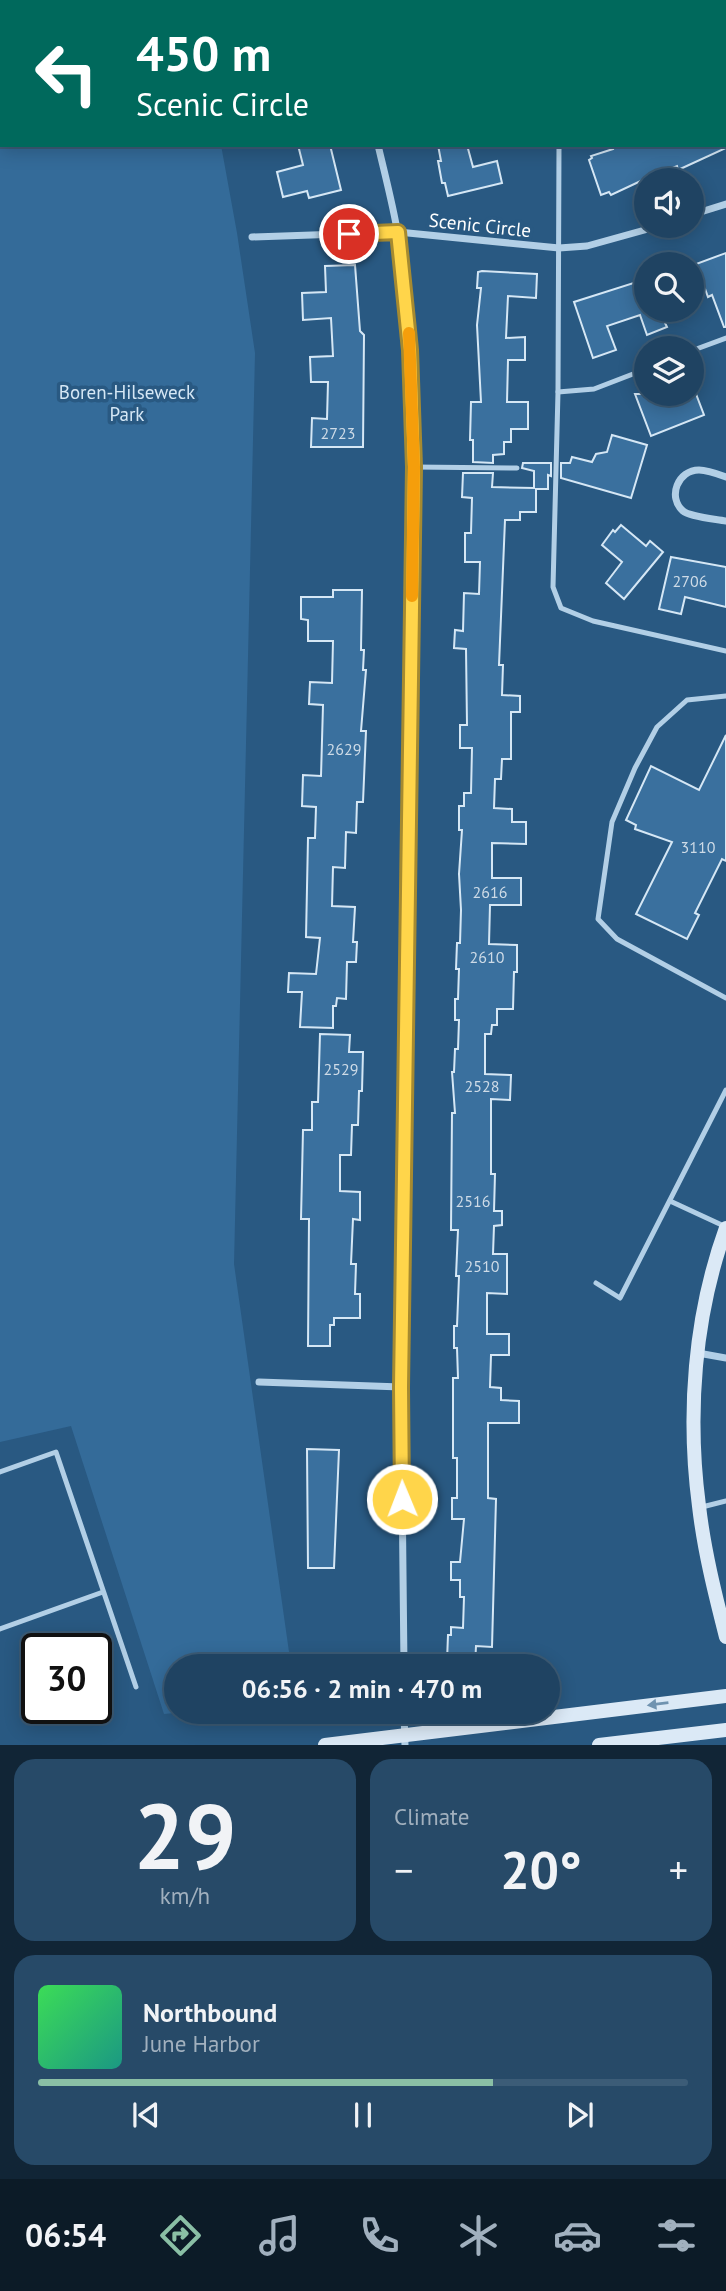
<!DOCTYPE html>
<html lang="en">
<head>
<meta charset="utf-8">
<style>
  body { margin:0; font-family:"PT Sans",sans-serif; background:#274a68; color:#f1f3f6; height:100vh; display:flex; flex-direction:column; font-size:26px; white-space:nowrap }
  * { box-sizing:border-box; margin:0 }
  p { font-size:23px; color:#a1b0be }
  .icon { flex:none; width:38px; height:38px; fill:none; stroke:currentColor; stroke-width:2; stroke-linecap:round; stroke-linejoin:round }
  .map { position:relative; height:1745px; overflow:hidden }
  .drawer { display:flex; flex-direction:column; gap:14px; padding:14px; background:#112536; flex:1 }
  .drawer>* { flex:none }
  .hud { position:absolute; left:0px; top:0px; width:726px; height:147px; box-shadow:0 4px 18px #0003,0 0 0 2px #3c5c77; background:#00695c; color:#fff; overflow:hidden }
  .fabs { position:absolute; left:634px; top:168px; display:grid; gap:14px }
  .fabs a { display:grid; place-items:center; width:70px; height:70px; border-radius:50%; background:#1f4362; box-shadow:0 4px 18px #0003,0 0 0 2px #3c5c77; font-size:35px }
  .speed { position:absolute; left:21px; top:1633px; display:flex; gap:14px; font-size:35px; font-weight:700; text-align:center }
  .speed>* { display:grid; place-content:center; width:91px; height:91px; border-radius:50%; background:#1f4362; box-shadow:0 4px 18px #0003,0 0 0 2px #3c5c77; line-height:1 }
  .speed .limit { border:4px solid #111; border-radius:10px; background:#fff; color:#111 }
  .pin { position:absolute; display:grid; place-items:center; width:60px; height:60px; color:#fff; margin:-30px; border:4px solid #fff; border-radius:50%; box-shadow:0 2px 7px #0007 }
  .me { position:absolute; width:77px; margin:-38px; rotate:359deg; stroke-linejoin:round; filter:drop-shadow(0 0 5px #0008) }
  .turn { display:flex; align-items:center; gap:24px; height:147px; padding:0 21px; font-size:32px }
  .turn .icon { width:91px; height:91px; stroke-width:2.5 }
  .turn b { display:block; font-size:49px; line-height:60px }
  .big { font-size:52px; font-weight:600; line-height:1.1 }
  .drawer .tile { flex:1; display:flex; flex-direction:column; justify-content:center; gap:10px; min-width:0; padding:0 24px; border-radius:21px; background:#274a68 }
  .drawer .dial { align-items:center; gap:0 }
  .dial b { font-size:91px; line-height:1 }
  .song { display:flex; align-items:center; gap:21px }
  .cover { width:84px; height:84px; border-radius:10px; background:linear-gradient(135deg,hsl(130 70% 55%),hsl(170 70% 35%)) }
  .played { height:7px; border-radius:4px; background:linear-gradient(90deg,#8abfa5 70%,#3c5c77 70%) }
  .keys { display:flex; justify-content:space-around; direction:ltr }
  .heat { display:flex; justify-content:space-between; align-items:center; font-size:38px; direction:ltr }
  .drawer .tiles { flex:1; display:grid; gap:14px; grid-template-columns:1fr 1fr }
  .tile:last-child { grid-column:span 2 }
  .trip { position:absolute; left:164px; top:1654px; width:396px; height:70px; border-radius:35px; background:#1f4362; box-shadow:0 4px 18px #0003,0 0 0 2px #3c5c77; font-weight:600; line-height:70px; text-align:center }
  .dock { display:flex; height:112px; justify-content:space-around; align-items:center; background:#0c1b27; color:#a1b0be }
  .dock .icon { width:49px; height:49px }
  .dock .current { color:#8abfa5 }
  .dock b { font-size:32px; color:#f1f3f6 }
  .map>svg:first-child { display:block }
</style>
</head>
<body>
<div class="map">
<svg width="726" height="1745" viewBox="0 0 726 1745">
  <rect width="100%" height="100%" fill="#295982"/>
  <!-- green -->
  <path fill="#346b99" d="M0,0h170l1,2h-169v143h219l16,88 18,120 -21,911 57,402h-114v46h7l-20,2 -93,-288 -71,16z"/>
  <!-- building -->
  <g fill="#3a709e" stroke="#d5e7f5" stroke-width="2">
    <path d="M298,145h32l11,45 -32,8 -2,-7 -24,6 -6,-25 26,-7z"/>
    <path d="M438,145h29l6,22 24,-6 5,22 -54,13 -3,-13h-3l-4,-22h3z"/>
    <path d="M612,145h114v3l-48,22 -1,-4 -32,13 -34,16 -2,-3 -8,3 -12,-35 3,-2 -1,-2 22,-7z"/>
    <path d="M726,253v74h-2l-12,-32 -4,2 -12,-33z"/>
    <path d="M355,265l5,66 4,4 -1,112h-52l1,-29 15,1 1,-37h-17l-1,-25 23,-1 -2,-38 -28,2 -1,-27 24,-1 -1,-26z"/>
    <path d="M482,271l55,3 -1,24 -28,-2 -2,42 19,-1v23h-17l-1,42h21v27h-17v13h-7v12l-11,1v8l-20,-1v-22h-3l1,-38h10l-4,-77 4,-37h-4l1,-16z"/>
    <path d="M646,279v31l45,1 -27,10 3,6 -20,8 -7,-20 -33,11 9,24 -23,8 -19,-56z"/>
    <path d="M635,394h61l8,21 -53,21z"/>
    <path d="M612,435l35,10 -16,53 -70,-20v-15h9l2,-6 20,5 4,-8 11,-2z"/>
    <path d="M523,463h28v13l-3,-1v14h-12v23h-16v8h-15l-6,145h4l-1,30 18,1v16h-9v47h-9l-1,20h-6l-1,29 18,1v13h14v22l-34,-1v35h29v27h-31l-1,39 28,1v27h-3l-1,37h-16v16h-5l-1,9h-6v40l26,1 -1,25 -19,-1v75h4l-1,37h8v14l-8,1 -1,28h14v40l-20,-1v41h22v21h-18l-1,32 11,1v12l18,1v22h-31v75l8,1 -4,148 -16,-1 -1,20h-24v-5h-4l1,-26h3v-8l12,1 1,-31h-4v-17h-9v-18h9l4,-43h-12v-21h5v-40h-4v-80h5l-1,-30h-3v-22h3l2,-50h-3l2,-46h-7l1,-117h3l-3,-41h2l1,-23h3l1,-29h-4v-21h3l1,-30h-3l1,-26h3l1,-33 -2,-36 3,-44h-3v-24h5v-13h7l1,-45h-12v-23h7l-1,-76 -12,-1 1,-18 8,1 1,-38 15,1 1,-32h-15v-29h6l1,-35 -10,-1 1,-24h30l-1,14 42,1v-17l-12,-3z"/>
    <path d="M621,525l25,21 4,-5 13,11 -39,47 -18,-16 16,-21 -20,-17 11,-15 2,2z"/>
    <path d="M671,557l55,10v40l-41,-10 -4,17 -22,-5z"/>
    <path d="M333,590h29l-1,60h3l-1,20h3l-5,61h5l-3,71h-6l-1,31 -10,-1 -1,36 -12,-1 -1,39 23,1 -2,35h4l-1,20h-9l-1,37 -9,-1 -1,8h-3v22l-33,-1 2,-35h-14l1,-19 27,1 4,-36 -14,-1 2,-99h7l1,-31 -14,-1 1,-31 18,1 2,-71 -14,-1 1,-22 22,1 1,-42h-25v-21l-7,-1v-22h32z"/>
    <path d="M726,735v126l-4,-2 -27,54 4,2 -12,24 -51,-25 36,-72 -37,-13 1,-4 -10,-5 25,-54 48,24z"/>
    <path d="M320,1034l30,1 -1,17h14l-1,39h-3l-1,34h-6l-1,30h-11v36l20,1v28l-7,-1 -2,45h5l-1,30h5v24h-26v7h-4v21h-22l1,-127h-8l2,-89h9v-28h6z"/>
    <path d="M307,1449l32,1 -5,118h-26z"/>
  </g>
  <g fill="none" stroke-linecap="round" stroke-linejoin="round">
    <!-- lane -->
    <g stroke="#b2cfe6" stroke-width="5">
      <path d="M503,0l1,2"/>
      <path d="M724,69l2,-1"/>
      <path d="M559,145l-1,247 -5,195 8,21 32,13 133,30"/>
      <path d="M691,351l35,-13"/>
      <path d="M558,392l36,-3 52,-20"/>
      <path d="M414,467l103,1"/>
      <path d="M726,696l-39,4 -30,27 -22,41 -23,54 -14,97 19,20 109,59"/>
      <path d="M670,1201l54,25"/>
      <path d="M596,1283l24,15 106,-208"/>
      <path d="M0,1472l56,-20 80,235"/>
      <path d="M702,1507l24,-6"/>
      <path d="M0,1629l103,-37"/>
    </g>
    <!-- street -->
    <g stroke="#b2cfe6" stroke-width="7">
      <path d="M333,0l1,2"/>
      <path d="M378,145c7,30 15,60 20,90 12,77 14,155 16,232l-13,920 3,279"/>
      <path d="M691,215l35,-11"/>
      <path d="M252,237l146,-5 161,16 28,-2 72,-20"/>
      <path d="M726,477c-8,-3 -19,-7 -27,-7 -21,0 -32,27 -16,41 7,6 33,8 43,10"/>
      <path d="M698,1353l28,5"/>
      <path d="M259,1382l142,5"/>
      <path d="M404,1712l1,33"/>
    </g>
    <!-- secondary -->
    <g stroke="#dbe9f6" stroke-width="14">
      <path d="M726,1228c-32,88 -39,187 -27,278 5,44 16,88 27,131"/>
      <path d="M325,1745l401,-49"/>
      <path d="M599,1745l127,-15"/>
    </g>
  </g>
  <!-- one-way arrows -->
  <defs><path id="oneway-solid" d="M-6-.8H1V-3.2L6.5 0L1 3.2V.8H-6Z" transform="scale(1.75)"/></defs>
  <use fill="#7093b0" href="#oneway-solid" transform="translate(658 1704) rotate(173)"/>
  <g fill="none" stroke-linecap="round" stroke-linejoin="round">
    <!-- route casing -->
    <g stroke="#a68a30" stroke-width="18">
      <path id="route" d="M349,234l49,-2 12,118 4,117 -13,920 1,112"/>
    </g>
    <!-- route -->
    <use href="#route" stroke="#ffd54a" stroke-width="12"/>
    <!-- slow -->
    <path stroke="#f59e0b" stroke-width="12" d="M409,333l5,134 -2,129"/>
  </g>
  <g text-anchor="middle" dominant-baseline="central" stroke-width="7" stroke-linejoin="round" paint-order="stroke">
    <!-- number labels -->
    <g font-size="16" fill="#cedbe7">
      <text x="338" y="433">2723</text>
      <text x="690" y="581">2706</text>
      <text x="344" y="749">2629</text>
      <text x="698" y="847">3110</text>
      <text x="490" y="892">2616</text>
      <text x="487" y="957">2610</text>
      <text x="341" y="1069">2529</text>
      <text x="482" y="1086">2528</text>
      <text x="473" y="1201">2516</text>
      <text x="482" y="1266">2510</text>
    </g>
    <!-- street labels -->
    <g font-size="19" fill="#fff" stroke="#295982">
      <text transform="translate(480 225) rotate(6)">Scenic Circle</text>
    </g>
    <!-- park labels -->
    <g font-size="19" fill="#d5e7f5" stroke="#295982">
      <text x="127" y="392">Boren-Hilseweck<tspan x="127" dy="22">Park</tspan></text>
    </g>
  </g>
</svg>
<div class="fabs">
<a><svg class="icon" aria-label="sound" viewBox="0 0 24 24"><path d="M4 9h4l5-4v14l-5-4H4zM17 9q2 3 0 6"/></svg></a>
<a><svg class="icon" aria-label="search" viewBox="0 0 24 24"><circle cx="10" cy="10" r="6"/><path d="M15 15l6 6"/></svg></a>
<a><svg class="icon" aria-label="layers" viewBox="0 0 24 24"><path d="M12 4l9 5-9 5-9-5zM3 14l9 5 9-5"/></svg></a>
</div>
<div class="speed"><div class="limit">30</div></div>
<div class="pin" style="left:349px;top:234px;background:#d93025"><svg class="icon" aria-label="arrive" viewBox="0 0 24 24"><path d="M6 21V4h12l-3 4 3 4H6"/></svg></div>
<svg class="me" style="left:402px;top:1499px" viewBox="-20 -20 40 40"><circle r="17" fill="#ffd54a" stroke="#fff" stroke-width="3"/><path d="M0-11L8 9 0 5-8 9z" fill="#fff"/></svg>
<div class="trip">06:56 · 2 min · 470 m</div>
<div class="hud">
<div class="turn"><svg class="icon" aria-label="left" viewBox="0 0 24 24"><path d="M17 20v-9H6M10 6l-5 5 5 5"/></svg><div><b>450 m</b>Scenic Circle</div></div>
</div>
</div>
<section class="drawer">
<div class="tiles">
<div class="tile dial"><b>29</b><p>km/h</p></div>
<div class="tile"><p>Climate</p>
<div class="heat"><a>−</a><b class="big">20°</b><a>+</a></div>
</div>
<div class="tile">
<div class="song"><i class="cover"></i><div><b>Northbound</b><p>June Harbor</p></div></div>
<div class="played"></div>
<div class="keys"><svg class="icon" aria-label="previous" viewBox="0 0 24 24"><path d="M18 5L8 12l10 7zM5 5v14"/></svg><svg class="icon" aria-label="pause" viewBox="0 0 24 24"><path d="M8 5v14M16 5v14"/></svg><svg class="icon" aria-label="next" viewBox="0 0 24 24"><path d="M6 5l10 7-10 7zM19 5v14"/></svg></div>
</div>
</div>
</section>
<nav class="dock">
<b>06:54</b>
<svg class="icon current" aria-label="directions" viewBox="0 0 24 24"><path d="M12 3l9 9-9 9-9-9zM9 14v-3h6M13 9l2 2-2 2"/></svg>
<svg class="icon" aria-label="music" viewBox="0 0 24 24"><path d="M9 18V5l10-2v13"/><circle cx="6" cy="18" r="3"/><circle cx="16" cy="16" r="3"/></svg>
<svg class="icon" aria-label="phone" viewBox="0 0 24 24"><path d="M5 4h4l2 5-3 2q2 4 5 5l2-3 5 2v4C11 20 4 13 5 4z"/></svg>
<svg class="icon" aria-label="climate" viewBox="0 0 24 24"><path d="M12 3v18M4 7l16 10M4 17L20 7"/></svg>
<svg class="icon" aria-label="car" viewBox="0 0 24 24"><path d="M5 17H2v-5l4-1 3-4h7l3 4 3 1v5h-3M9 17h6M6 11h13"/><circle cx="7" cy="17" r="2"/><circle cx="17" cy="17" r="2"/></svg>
<svg class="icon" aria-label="filters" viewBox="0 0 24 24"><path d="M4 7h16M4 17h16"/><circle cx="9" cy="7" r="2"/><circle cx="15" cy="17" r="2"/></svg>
</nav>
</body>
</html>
